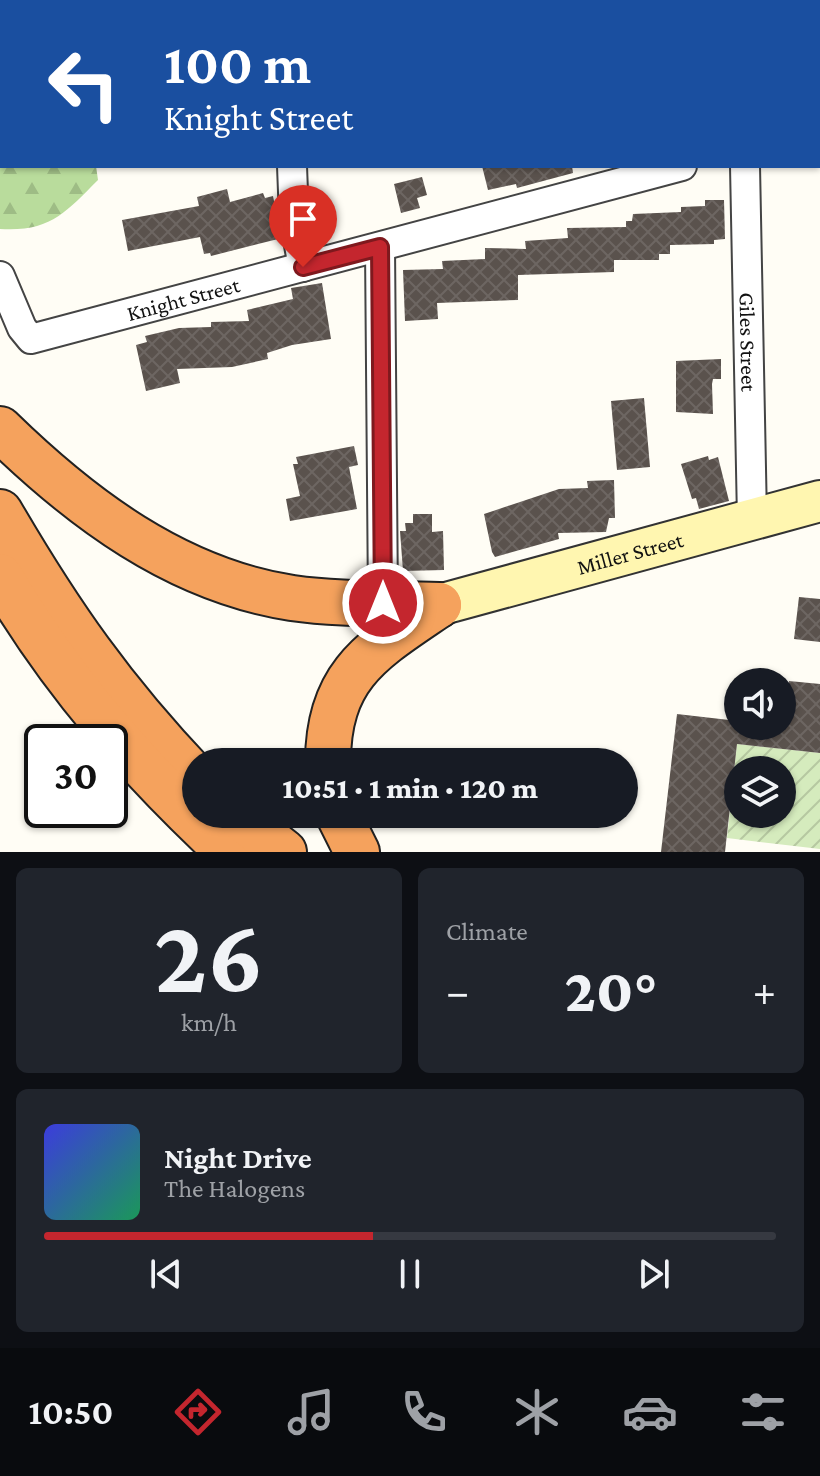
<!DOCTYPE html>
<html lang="en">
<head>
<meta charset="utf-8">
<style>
  body { margin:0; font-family:"Crimson Pro",serif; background:#20242c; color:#f1f3f6; height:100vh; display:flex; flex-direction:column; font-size:30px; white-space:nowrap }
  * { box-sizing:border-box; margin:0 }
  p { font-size:26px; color:#9ea1a6 }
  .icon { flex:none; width:44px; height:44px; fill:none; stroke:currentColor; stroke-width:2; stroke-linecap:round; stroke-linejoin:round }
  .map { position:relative; height:852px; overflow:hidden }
  .side { display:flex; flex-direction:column; gap:16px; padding:16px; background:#0d0f14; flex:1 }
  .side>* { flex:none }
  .guide { position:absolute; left:0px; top:0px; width:820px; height:168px; box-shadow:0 2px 6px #0004; background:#1a4fa0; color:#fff; overflow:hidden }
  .tools { position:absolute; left:724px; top:668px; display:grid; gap:16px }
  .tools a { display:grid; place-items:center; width:72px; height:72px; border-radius:50%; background:#171b24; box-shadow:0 2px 6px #0004; font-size:40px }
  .speed { position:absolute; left:24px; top:724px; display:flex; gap:16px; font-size:40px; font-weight:700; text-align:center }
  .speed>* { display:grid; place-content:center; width:104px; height:104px; border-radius:50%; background:#171b24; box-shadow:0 2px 6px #0004; line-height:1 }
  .speed .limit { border:4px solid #111; border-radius:12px; background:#fff; color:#111 }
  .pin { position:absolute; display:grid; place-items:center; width:68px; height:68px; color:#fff; margin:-82px -34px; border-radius:50% 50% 50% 0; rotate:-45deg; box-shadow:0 0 8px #0007 }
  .pin .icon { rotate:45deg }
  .me { position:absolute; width:88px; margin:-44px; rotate:0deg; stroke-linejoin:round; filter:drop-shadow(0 0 6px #0008) }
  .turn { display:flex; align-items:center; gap:28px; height:168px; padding:0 32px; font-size:36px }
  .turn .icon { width:104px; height:104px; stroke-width:2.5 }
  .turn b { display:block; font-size:56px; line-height:68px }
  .big { font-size:60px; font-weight:800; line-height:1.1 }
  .side .card { flex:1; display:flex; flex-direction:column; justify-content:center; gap:12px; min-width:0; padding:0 28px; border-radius:12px; background:#20242c }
  .side .dial { align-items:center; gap:0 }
  .dial b { font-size:104px; line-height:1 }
  .song { display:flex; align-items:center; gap:24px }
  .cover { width:96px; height:96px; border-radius:12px; background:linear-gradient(135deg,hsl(240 70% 55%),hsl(150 70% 35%)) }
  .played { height:8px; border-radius:4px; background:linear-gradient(90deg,#c4262e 45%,#363941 45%) }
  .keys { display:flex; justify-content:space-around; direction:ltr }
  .heat { display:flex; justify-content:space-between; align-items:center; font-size:44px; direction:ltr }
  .side .tiles { flex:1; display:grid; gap:16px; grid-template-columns:1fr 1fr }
  .card:last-child { grid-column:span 2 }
  .trip { position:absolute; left:182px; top:748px; width:456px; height:80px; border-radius:40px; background:#171b24; box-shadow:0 2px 6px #0004; font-weight:800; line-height:80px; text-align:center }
  .tabs { display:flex; height:128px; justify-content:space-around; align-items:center; background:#090b0e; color:#9ea1a6 }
  .tabs .icon { width:56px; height:56px }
  .tabs .active { color:#c4262e }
  .tabs b { font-size:36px; color:#f1f3f6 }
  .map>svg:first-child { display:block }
</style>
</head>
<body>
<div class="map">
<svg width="820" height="852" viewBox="0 0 820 852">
  <defs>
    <pattern id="forest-firs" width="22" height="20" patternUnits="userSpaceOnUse" patternTransform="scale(2)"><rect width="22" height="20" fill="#b9dc9c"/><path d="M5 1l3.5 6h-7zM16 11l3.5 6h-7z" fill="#9ebc85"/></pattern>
    <pattern id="garden-furrows" width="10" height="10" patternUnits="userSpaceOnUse" patternTransform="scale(2)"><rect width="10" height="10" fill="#d5ebbd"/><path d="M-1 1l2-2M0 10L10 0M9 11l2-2" fill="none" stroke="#b6c8a1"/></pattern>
    <pattern id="building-cross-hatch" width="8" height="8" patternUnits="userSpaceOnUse" patternTransform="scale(2)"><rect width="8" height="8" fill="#5a524d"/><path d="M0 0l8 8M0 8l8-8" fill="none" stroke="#6d6662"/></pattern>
  </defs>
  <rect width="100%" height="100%" fill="#fffdf5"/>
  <!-- forest -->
  <path fill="url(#forest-firs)" d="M0,134l2,32h94l2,14c-33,33 -48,52 -98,49z"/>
  <!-- garden -->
  <path fill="url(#garden-furrows)" fill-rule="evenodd" d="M737,744l83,9v96l-93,-11zM738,770h44v44h-44z"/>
  <!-- building -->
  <g fill="url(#building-cross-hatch)">
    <path d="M482,166h90l1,7 -56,15 -1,-4 -28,6z"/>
    <path d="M422,177l5,18 -10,3 3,10 -19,5 -7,-29z"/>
    <path d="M227,189l3,13 33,-9 2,5 8,-2 4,20 -5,1 6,22 -67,17 -1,-3 -6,1 -4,-17 -72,14 -6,-31 77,-14 -2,-9z"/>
    <path d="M705,200h19l1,39 -11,1v4l-44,1v9h-11v6h-45v12l-96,3v25l-81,3 1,16 -33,2 -2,-51 40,-1 -1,-8 43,-2v-11l41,1 -1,-8 43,-3 -1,-10 59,-1v-6h6l1,-7 48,-2v-5l24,-1z"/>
    <path d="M322,283l9,56 -39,6 -25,8 1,6 -36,8 -55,2 3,14 -34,8 -10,-46 11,-3 -2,-6 34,-8 32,-1v-5l38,-1 -2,-11 46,-11 -2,-11z"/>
    <path d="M721,359v20h-8l-1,5 1,30 -37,-2v-51z"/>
    <path d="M644,398l6,69 -33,3 -6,-69z"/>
    <path d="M354,446l4,19 -9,2 8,42 -67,12 -4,-22 14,-3 -7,-32h5l-2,-7z"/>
    <path d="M708,456l1,4 9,-3 11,44 -30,8 -3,-11 -4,1 -11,-35z"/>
    <path d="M614,480l1,38h-6l-3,14 -48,1 1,6 -64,18 -3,-5 -8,-38 75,-25 29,-1 -1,-7z"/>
    <path d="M413,514h19v18l11,-1 1,39 -41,1 -3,-40h6l-1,-8h8z"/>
    <path d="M799,597l21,2v43l-26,-3z"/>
    <path d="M789,681l31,3v69l-83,-9 -12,108h-64l16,-138 61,7v5h44v-26l5,1z"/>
  </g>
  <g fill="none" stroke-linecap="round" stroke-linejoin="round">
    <!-- minor casing -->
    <g stroke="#444" stroke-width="32">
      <g id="minor">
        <path d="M185,0l2,2"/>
        <path d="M364,2l2,-2"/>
        <path d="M818,58l2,-3"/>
        <path d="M818,136h2"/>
        <path d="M292,166l2,52 9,49"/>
        <path id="s1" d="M745,166l7,353"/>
        <path d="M380,247l3,356"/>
        <path id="s2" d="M0,276l22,52 9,11 651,-173"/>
      </g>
    </g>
    <!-- secondary casing -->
    <g stroke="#333" stroke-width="44">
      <g id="secondary">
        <path id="s3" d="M439,605l381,-104"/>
      </g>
    </g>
    <!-- motorway casing -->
    <g stroke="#222" stroke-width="48">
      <g id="motorway">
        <path d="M0,429c81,79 176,151 292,169 49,7 98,5 147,7"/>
        <path d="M0,512c60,103 113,179 196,266"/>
        <path d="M0,576c62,106 139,193 228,276"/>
        <path d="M328,762c0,-88 45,-112 111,-157"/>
        <path d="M236,814l48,38"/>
        <path d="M338,814l19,38"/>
      </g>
    </g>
    <!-- minor -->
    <use href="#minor" stroke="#fff" stroke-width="28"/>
    <!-- secondary -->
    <use href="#secondary" stroke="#fff6b0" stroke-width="40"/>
    <!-- motorway -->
    <use href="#motorway" stroke="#f5a25d" stroke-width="44"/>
  </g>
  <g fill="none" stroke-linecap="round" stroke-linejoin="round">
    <!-- route casing -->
    <g stroke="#7f191e" stroke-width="20">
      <path id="route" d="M303,267l77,-20 3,356"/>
    </g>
    <!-- route -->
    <use href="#route" stroke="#c4262e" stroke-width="14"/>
  </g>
  <g text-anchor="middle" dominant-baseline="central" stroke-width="8" stroke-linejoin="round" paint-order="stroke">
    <!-- street labels -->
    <g font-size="22" fill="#111" stroke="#fff">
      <text stroke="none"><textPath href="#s2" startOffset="228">Knight Street</textPath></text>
      <text stroke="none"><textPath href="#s1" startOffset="176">Giles Street</textPath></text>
      <text stroke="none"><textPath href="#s3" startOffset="198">Miller Street</textPath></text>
    </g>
  </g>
</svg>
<div class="tools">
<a><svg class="icon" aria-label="sound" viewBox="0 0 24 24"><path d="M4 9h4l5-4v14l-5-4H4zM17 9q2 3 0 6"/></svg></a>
<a><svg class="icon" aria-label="layers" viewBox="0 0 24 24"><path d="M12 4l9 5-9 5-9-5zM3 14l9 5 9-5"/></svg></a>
</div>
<div class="speed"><div class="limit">30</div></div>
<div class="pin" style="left:303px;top:267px;background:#d93025"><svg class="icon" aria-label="arrive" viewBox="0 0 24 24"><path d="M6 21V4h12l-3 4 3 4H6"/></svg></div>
<svg class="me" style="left:383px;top:603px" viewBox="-20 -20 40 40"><circle r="17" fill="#c4262e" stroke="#fff" stroke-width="3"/><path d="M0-11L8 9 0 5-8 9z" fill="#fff"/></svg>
<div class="trip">10:51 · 1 min · 120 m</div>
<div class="guide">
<div class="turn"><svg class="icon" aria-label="left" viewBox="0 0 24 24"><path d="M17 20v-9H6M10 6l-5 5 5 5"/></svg><div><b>100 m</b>Knight Street</div></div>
</div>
</div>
<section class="side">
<div class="tiles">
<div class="card dial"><b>26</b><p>km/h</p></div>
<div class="card"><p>Climate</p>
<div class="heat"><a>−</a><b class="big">20°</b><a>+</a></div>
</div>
<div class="card">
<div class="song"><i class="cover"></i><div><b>Night Drive</b><p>The Halogens</p></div></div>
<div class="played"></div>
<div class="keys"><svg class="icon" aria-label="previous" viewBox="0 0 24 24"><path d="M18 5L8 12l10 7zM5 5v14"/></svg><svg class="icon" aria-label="pause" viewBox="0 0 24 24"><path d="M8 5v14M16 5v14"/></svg><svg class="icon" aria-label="next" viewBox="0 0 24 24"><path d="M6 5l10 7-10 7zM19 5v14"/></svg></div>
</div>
</div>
</section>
<nav class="tabs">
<b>10:50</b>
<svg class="icon active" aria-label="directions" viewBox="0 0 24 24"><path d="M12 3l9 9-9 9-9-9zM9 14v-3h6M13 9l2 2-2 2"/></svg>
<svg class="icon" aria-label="music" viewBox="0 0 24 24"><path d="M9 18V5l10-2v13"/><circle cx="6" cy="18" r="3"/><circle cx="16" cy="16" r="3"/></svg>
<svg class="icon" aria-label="phone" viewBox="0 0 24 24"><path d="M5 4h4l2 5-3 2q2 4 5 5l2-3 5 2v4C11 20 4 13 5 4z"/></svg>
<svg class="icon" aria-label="climate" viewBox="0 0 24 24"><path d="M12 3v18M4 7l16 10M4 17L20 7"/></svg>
<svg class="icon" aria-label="car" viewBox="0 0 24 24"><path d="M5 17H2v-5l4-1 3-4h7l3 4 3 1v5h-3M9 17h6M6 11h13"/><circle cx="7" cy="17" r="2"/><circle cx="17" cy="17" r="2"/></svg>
<svg class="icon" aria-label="filters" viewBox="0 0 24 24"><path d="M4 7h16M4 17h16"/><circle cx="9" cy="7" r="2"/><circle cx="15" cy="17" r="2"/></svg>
</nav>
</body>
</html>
